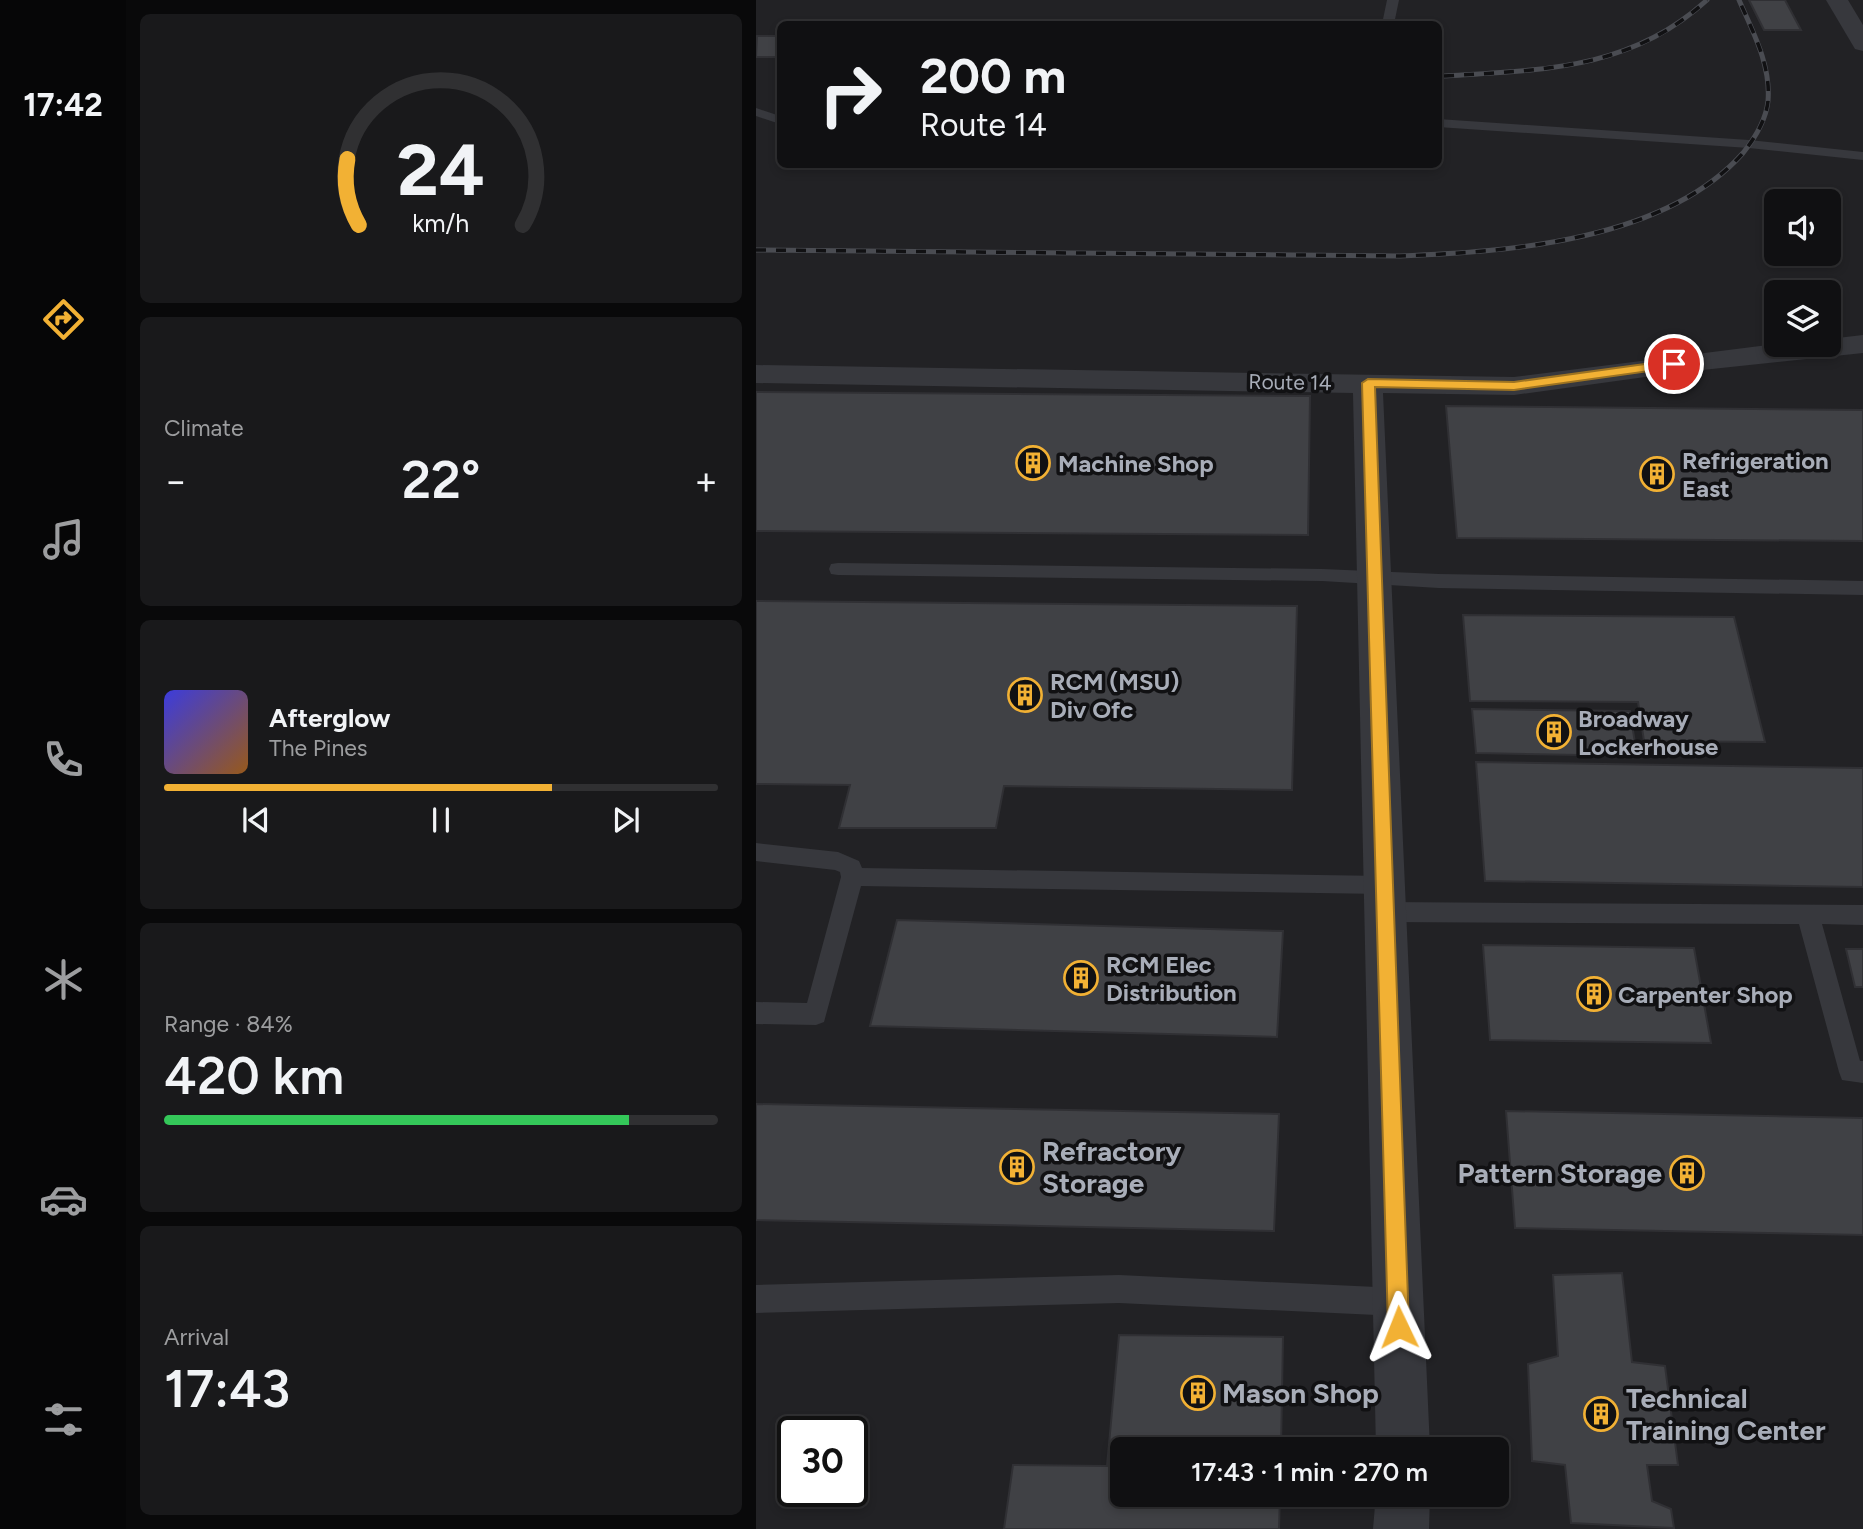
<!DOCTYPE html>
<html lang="en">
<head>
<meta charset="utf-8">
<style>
  body { margin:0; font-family:Figtree,sans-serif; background:#19191b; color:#f1f3f6; height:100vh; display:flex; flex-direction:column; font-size:26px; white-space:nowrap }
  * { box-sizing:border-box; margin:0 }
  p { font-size:23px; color:#9c9d9f }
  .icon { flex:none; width:38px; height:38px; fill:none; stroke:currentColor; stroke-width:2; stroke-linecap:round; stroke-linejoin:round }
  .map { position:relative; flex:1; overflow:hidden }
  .sheet { display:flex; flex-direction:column; gap:14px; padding:14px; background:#09090a; width:630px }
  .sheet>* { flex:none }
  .top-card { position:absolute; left:21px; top:21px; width:665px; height:147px; border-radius:10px; box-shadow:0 4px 10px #0003,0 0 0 2px #303032; background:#101012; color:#f1f3f6; overflow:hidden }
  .tools { position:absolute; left:1008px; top:189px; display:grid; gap:14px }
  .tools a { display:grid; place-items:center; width:77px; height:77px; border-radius:10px; background:#101012; box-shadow:0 4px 10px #0003,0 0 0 2px #303032; font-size:35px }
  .speed { position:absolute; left:21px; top:1416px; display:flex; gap:14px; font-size:35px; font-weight:700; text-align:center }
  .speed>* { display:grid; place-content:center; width:91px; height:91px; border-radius:50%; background:#101012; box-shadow:0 4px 10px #0003,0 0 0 2px #303032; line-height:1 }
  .speed .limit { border:4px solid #111; border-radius:10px; background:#fff; color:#111 }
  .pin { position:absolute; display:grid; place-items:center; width:60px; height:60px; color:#fff; margin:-30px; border:4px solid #fff; border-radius:50%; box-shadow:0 2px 7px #0007 }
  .me { position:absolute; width:77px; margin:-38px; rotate:358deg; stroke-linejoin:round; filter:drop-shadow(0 0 5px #0008) }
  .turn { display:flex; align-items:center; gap:24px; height:147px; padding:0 28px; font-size:32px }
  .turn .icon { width:91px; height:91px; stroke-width:2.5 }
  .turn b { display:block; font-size:49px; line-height:60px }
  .big { font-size:52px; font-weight:600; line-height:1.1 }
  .sheet .card { flex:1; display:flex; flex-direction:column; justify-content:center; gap:10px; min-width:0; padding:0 24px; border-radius:10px; background:#19191b }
  .sheet .dial { align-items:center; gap:0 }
  .dial svg { height:182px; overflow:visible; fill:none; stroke:#303032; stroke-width:7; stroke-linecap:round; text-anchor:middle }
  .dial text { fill:#f1f3f6; stroke:none }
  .song { display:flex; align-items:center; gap:21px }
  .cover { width:84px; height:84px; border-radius:10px; background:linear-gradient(135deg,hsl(240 70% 55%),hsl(30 70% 35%)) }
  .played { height:7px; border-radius:4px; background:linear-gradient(90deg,#f2b134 70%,#303032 70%) }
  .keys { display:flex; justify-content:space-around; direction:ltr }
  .heat { display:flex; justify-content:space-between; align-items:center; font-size:38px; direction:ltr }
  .charge { height:10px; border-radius:5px; background:linear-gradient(90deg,#34c759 84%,#303032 0) }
  .trip { position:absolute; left:354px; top:1437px; width:399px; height:70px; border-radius:10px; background:#101012; box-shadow:0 4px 10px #0003,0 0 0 2px #303032; font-weight:600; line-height:70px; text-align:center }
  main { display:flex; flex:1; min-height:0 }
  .menu { display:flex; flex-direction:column; width:126px; justify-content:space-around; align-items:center; background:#060607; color:#9c9d9f }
  .menu .icon { width:49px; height:49px }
  .menu .selected { color:#f2b134 }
  .menu b { font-size:32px; color:#f1f3f6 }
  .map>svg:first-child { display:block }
</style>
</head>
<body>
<main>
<nav class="menu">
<b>17:42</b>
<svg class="icon selected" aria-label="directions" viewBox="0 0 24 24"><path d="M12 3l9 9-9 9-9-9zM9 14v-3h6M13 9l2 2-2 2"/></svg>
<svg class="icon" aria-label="music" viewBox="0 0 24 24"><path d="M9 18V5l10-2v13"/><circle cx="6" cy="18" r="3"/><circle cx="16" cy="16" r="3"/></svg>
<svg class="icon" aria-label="phone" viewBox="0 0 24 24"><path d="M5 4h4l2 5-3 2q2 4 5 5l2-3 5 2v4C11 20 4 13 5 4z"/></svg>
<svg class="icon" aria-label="climate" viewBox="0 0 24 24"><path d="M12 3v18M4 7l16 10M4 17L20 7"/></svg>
<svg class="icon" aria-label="car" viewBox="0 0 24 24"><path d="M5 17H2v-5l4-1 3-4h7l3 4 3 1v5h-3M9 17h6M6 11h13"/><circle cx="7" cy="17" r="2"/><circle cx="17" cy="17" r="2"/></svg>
<svg class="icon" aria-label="filters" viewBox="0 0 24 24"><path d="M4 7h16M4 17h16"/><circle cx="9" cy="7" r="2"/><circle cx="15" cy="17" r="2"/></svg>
</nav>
<section class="sheet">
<div class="card dial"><svg viewBox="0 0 100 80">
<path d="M14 69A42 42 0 1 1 86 69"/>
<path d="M14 69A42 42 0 0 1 9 40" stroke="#f2b134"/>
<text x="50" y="56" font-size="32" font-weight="700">24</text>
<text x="50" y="72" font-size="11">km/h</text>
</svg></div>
<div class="card"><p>Climate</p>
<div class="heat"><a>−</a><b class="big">22°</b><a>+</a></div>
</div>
<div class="card">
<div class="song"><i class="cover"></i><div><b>Afterglow</b><p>The Pines</p></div></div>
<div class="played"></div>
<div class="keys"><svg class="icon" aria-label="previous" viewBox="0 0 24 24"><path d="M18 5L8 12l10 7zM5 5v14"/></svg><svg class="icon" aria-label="pause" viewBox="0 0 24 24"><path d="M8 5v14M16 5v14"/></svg><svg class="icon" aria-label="next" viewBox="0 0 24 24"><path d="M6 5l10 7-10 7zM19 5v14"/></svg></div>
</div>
<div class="card"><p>Range · 84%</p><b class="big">420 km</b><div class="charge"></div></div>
<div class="card"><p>Arrival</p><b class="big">17:43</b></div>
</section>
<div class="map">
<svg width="1107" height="1529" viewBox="0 0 1107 1529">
  <rect width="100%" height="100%" fill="#161618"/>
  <!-- built -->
  <path fill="#222225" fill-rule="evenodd" d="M0,0h1107v1529h-1107zM24,24h658v140h-658zM1020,201h53v53h-53zM1020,292h53v53h-53zM37,1432h59v59h-59zM366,1449h374v45h-374z"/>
  <!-- building -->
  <g fill="#404145" stroke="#303034" stroke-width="2">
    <path d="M993,0h36l16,30h-37z"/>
    <path d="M1,36h23v21h-24z"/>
    <path d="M0,392l554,4 -2,139 -552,-4z"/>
    <path d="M690,406l417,4v131l-406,-3z"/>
    <path d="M0,601l541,5 -5,184 -288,-4 -8,42h-157l11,-43 -94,-1z"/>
    <path d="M707,615l271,2 31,125 -121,-1 -6,-39 -168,-1z"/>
    <path d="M716,709l158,2 7,45 -161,-3z"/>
    <path d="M720,762l387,6v119l-378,-6z"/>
    <path d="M141,920l386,11 -6,106 -407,-11z"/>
    <path d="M727,945l211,3 17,95 -221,-3z"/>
    <path d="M1090,949h17v38h-8z"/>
    <path d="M0,1104l523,10 -5,117 -518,-11z"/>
    <path d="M750,1111l357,7v117l-348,-7z"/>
    <path d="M866,1273l10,89 33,4 13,99h-31l5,36 19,8 3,19 -103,-5 -6,-58 -33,-4 -4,-97 30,-8 -5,-81z"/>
    <path d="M363,1335l164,2 -2,112h-159v45h158l-1,35h-275l9,-64 94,1z"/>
  </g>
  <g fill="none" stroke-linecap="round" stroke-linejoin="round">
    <!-- lane -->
    <g fill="#37383d" fill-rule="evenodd">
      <path d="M631,0h12l-5,24h-12z"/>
      <path d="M0,108l24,8v8l-24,-8z"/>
      <path d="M682,119l311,21 114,12v8l-114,-12 -311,-21z"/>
      <path d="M82,563l484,6 117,5 424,7v14l-424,-7 -117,-7 -484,-6 -7,-1 -2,-5 2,-5z"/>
      <path d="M0,843l82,9 21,9 3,7 521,8 8,2 3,7 -3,7 -8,2 -522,-8 -37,136 -8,3 -60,-1v-22l51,1 34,-126 -1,-5 -5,-2 -79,-9z"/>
      <path d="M628,902l479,3v20l-41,-1 38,137h3v22l-21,-3 -3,-8 -40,-148 -415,-2 -8,-3 -3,-7 3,-7z"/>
      <path d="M363,1275l279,13 10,4 4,10 -4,10 -10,4 -279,-13 -363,10v-28z"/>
    </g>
    <!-- street -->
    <g fill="#37383d" fill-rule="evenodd">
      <path d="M1070,0h22l15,25v26l-8,-2z"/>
      <path d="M1107,335v18l-189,20 -160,22 -131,-2 47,1056h-54l-23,-1056 -597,-10v-18l758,12 262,-33 53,1v-6z"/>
      <path d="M620,1494h54l-1,35h-56z"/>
    </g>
    <!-- rail casing -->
    <g stroke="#4a4c52" stroke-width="5">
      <g id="rail">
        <path d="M688,76c98,-6 187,-6 263,-76"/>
        <path d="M0,250l644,6c109,-4 265,-15 343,-103 12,-15 23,-33 25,-52 3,-36 -15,-69 -29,-101"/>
      </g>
    </g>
    <!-- rail -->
    <use href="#rail" stroke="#111113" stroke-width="3.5" stroke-dasharray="10" stroke-linecap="butt"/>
  </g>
  <!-- route -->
  <path fill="#f2b134" stroke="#9d7322" stroke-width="2" d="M918,360l4,1v6l-164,23 -139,-3 34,940 -3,7 -7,3 -8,-3 -3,-7 -26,-944 6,-4 146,3z"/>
  <!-- icons -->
  <defs>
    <g id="building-ring" transform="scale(1.75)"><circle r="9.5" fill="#111113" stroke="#f2b134" stroke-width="1.5"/><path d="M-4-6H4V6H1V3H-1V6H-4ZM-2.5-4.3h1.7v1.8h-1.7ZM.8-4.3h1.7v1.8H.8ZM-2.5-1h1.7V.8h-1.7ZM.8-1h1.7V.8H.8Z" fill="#f2b134"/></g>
  </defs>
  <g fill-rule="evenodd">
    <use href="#building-ring" x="277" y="463"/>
    <use href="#building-ring" x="901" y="474"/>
    <use href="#building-ring" x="269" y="695"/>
    <use href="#building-ring" x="798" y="732"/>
    <use href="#building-ring" x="325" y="978"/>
    <use href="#building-ring" x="838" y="994"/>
    <use href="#building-ring" x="261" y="1167"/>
    <use href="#building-ring" x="931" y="1173"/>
    <use href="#building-ring" x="442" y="1393"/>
    <use href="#building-ring" x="845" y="1414"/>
  </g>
  <g text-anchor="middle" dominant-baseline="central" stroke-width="7" stroke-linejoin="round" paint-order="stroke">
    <!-- far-street labels -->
    <g font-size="21" fill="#a8adb8" stroke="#111113">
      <text transform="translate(534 382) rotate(1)">Route 14</text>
    </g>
    <!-- poi labels -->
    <g font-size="24" font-weight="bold" fill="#a8adb8" stroke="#111113" text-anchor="start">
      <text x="926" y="460">Refrigeration<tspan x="926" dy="28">East</tspan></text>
      <text x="302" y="463">Machine Shop</text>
      <text x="294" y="681">RCM (MSU)<tspan x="294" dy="28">Div Ofc</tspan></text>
      <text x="822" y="718">Broadway<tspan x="822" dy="28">Lockerhouse</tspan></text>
      <text x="350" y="964">RCM Elec<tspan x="350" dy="28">Distribution</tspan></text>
      <text x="862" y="994">Carpenter Shop</text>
    </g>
    <!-- near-poi labels -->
    <g font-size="28" font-weight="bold" fill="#a8adb8" stroke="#111113" text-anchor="start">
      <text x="286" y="1151">Refractory<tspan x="286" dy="32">Storage</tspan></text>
      <text x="906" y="1173" text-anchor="end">Pattern Storage</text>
      <text x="466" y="1393">Mason Shop</text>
      <text x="870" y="1398">Technical<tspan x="870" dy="32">Training Center</tspan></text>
    </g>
  </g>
</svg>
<div class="tools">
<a><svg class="icon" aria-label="sound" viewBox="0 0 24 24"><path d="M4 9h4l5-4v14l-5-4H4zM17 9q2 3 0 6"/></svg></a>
<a><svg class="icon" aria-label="layers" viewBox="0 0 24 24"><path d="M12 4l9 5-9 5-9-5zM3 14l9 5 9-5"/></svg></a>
</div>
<div class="speed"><div class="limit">30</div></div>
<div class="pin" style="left:918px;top:364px;background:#d93025"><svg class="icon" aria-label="arrive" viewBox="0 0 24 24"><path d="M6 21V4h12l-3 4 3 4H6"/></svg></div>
<svg class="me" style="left:643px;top:1327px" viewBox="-20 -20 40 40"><path d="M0-17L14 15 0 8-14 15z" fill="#f2b134" stroke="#fff" stroke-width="4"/></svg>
<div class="trip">17:43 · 1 min · 270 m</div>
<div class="top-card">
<div class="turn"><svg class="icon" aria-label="right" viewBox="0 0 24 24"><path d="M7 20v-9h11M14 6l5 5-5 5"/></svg><div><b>200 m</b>Route 14</div></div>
</div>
</div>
</main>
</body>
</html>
